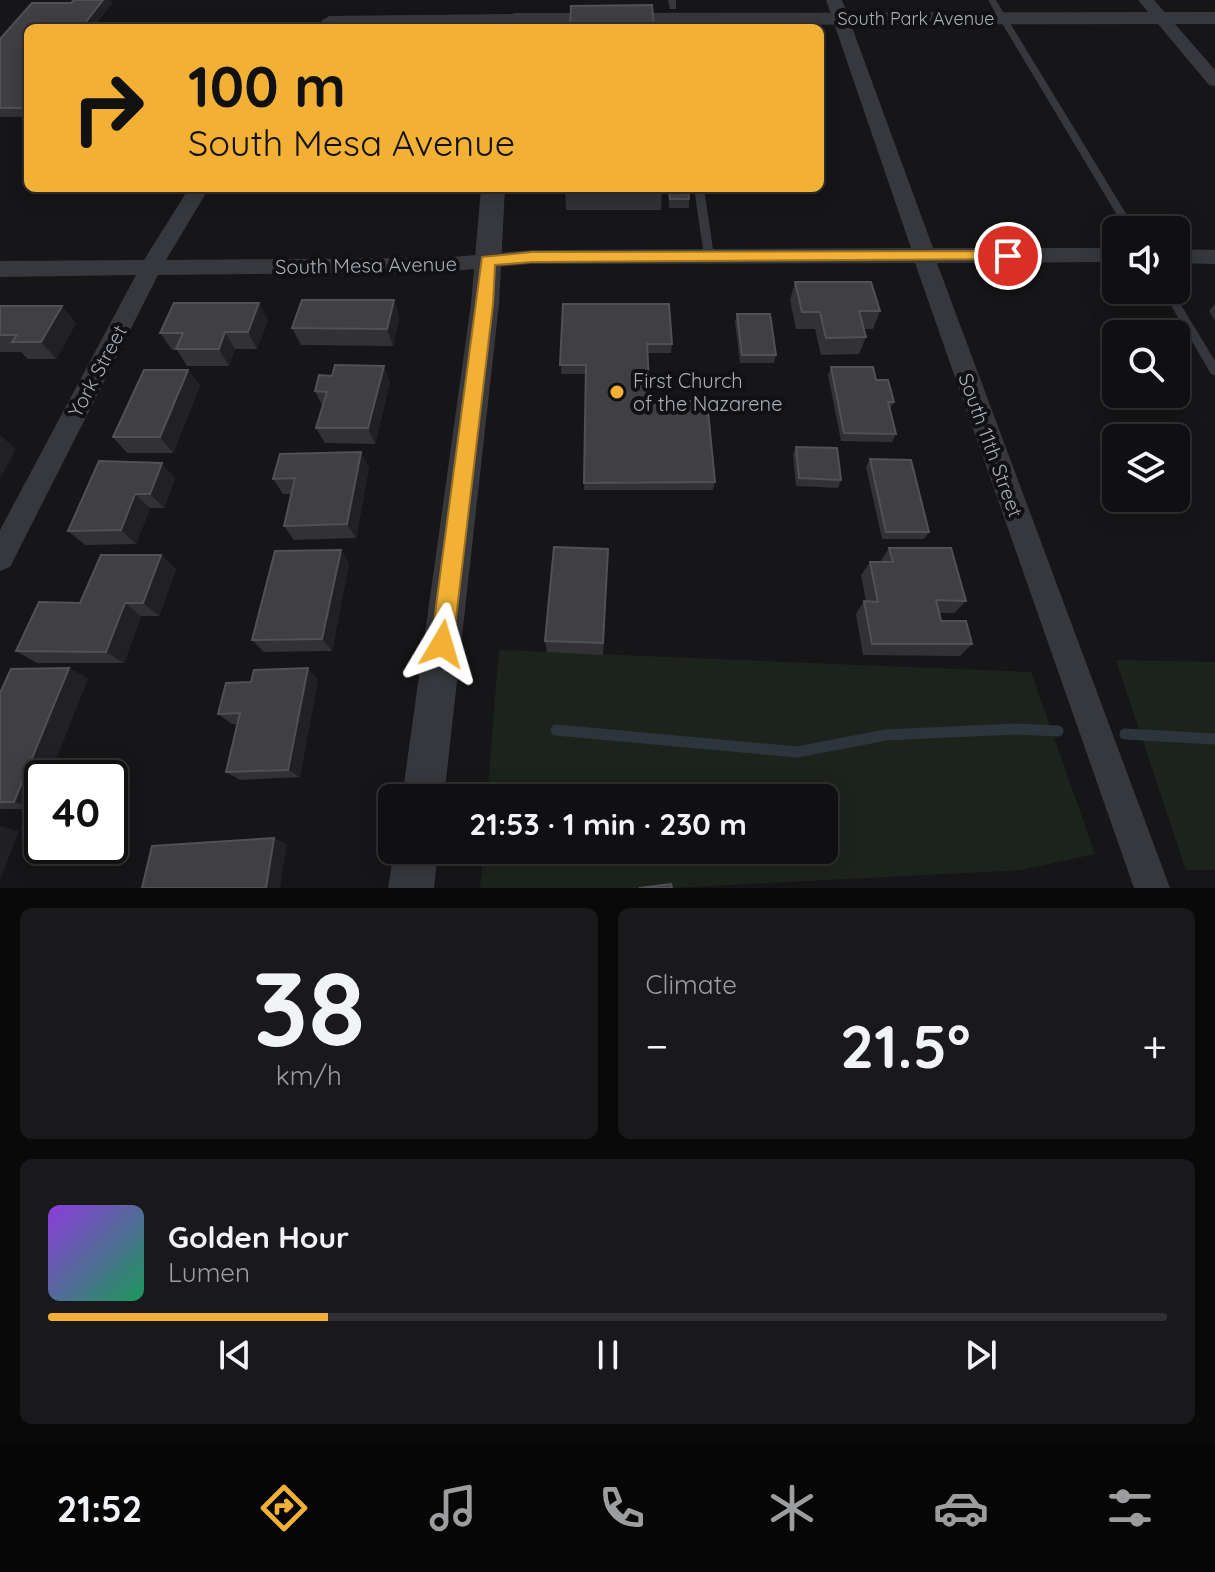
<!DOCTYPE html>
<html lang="en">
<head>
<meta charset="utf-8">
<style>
  body { margin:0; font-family:Quicksand,sans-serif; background:#19191b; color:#f1f3f6; height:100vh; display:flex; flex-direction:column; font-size:30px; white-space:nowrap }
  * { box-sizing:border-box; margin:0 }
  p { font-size:26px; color:#9c9d9f }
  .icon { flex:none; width:44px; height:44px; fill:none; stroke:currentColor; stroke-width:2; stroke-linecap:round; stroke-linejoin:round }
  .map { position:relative; height:888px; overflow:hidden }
  .drawer { display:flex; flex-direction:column; gap:20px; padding:20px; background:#09090a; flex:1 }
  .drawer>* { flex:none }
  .guide { position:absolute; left:24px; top:24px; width:800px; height:168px; border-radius:12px; box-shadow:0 4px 20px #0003,0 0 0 2px #303032; background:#f2b134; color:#111; overflow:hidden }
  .tools { position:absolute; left:1102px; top:216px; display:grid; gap:16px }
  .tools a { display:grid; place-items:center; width:88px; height:88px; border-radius:12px; background:#101012; box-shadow:0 4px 20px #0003,0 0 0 2px #303032; font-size:40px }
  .speed { position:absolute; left:24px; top:760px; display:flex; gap:16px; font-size:40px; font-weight:700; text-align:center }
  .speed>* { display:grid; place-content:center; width:104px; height:104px; border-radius:50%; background:#101012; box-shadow:0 4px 20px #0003,0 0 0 2px #303032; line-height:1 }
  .speed .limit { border:4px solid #111; border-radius:12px; background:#fff; color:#111 }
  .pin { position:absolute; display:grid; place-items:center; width:68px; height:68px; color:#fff; margin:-34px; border:4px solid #fff; border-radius:50%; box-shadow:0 2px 8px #0007 }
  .me { position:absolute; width:88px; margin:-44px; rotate:7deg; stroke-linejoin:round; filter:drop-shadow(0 0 6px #0008) }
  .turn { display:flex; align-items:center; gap:28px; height:168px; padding:0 32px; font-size:36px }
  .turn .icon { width:104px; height:104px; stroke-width:2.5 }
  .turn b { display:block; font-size:56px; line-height:68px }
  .big { font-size:60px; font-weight:700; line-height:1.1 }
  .drawer .card { flex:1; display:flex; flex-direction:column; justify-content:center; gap:12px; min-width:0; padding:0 28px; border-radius:12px; background:#19191b }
  .drawer .dial { align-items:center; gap:0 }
  .dial b { font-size:104px; line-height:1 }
  .song { display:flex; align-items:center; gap:24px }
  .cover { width:96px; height:96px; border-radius:12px; background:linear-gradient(135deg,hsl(270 70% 55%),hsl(150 70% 35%)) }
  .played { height:8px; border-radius:4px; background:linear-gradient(90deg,#f2b134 25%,#303032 25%) }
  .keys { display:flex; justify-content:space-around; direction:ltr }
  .heat { display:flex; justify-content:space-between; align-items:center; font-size:44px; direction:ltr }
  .drawer .tiles { flex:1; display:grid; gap:20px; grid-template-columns:1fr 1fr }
  .card:last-child { grid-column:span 2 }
  .trip { position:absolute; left:378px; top:784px; width:460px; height:80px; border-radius:12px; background:#101012; box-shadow:0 4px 20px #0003,0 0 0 2px #303032; font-weight:700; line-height:80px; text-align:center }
  .dock { display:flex; height:128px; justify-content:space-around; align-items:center; background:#060607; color:#9c9d9f }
  .dock .icon { width:56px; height:56px }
  .dock .active { color:#f2b134 }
  .dock b { font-size:36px; color:#f1f3f6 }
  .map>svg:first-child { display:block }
</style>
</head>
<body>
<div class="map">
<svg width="1215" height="888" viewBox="0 0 1215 888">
  <rect width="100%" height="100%" fill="#161618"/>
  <!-- green -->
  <g fill="#1c231d">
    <path d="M499,650l532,22 64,182 -74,16 -351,18h-190l3,-38h341v-52h-337z"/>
    <path d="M1116,660l99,2v208h-29z"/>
  </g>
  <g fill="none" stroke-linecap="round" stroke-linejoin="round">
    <!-- stream -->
    <g stroke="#2c353c" stroke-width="11">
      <path d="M556,730l241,22 89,-17 129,-6 43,2"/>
      <path d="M1125,734l90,5"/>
    </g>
    <!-- service -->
    <g fill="#37383d" fill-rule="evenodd">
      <path d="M668,0h8v9h-6z"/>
      <path d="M988,0h8l140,230h-10z"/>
      <path d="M694,188h10l10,68 -5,3 -5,-3z"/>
      <path d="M1162,290h10l43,71v14l-4,-1z"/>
    </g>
    <!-- minor -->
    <g fill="#37383d" fill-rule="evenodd">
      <path d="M826,0h16l91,248h183v14l-179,1 233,625h-36l-219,-625 -383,1 -91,8 -283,3 -148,292 -10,4v-41l136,-255 -136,2v-16l144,-1 45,-72h20l-43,72 275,-2 91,-8 379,-2z"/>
      <path d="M1138,0h16l61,70v16l-6,-1z"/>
      <path d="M514,14l8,5 -2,3 -191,4 -8,-5 8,-5z"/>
      <path d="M1176,249l39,1v14l-39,-1z"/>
    </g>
    <!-- tertiary -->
    <g fill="#37383d" fill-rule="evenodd">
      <path d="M1215,12v12l-701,1 -10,-6 10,-6z"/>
      <path d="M481,188h24l-6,116 -55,494h-42l69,-494z"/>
      <path d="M394,850h44l-4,38h-46z"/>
    </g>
  </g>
  <!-- wall -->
  <g fill="#323236">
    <path d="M74,0h36l2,3 -19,25h-65v89h-28v-78l71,-36z"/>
    <path d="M565,188h97l-1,22h-95z"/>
    <path d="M668,188h20l1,11v9h-20z"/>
    <path d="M795,282l85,29 -7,18h-9l2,8 -7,17 -38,1 -6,-26h-19l-6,-29z"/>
    <path d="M394,300l5,18 -6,28 -92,-1 -9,-17z"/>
    <path d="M563,304l109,40 -1,9h-23l2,48 65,81 -2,8h-129l2,-116h-25z"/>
    <path d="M1215,304v17l-6,-10z"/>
    <path d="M0,306l76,17 -20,36h-28l-7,-7h-21z"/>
    <path d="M737,314l39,41 -2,8h-34l-5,-41z"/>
    <path d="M268,320l-11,29h-22l-6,17h-42l-10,-16h-5l-12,-17z"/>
    <path d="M831,367l45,13 18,22 -4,7 6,25 -4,8 -51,-1 -13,-66z"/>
    <path d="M188,370l12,16 -27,67h-46l-14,-16z"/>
    <path d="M390,382l-15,62 -50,-1 -9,-15 7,-21 -8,-16z"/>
    <path d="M796,447l45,33 -3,8 -42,-2 -3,-31z"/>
    <path d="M870,459l59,73 -5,7h-42l-16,-72z"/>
    <path d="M99,461l76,17 -11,30h-14l-14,36 -51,1 -17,-14z"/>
    <path d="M369,467l-13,71 -62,2 -10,-14 8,-32h-9l-10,-15z"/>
    <path d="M889,548l77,53 -12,12h-15l2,8 31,23 -12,12 -97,-1 -7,-41 8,-13h2l-5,-26 9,-13h10z"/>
    <path d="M608,549l-5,106 -56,-3 -2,-11z"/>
    <path d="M341,550l8,14 -17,87 -68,1 -12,-12z"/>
    <path d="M161,555l15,14 -17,47h-18l-17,47h-87l-21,-12 64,-48z"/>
    <path d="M69,668l19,11 -46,99v17l-5,14h-37v-116z"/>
    <path d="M318,679l-18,98 -60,3 -14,-8 11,-48h-5l-14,-10z"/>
  </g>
  <!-- shaded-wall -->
  <g fill="#212124">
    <path d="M103,0h7l2,3 -19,25h-12z"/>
    <path d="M394,300l5,18 -6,28 -6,-17z"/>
    <path d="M259,303l9,17 -11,29 -9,-17z"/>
    <path d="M62,306l14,17 -20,36 -15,-17z"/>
    <path d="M225,332l10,17 -6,17 -10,-17z"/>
    <path d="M384,366l6,16 -15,62 -7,-16z"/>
    <path d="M188,370l12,16 -27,67 -13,-16z"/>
    <path d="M0,435l16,14 -16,30z"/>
    <path d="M361,452l8,15 -13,71 -9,-14z"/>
    <path d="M162,463l13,15 -11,30 -14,-14z"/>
    <path d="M135,494l15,14 -14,36 -15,-14z"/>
    <path d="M341,550l8,14 -17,87 -10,-12z"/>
    <path d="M161,555l15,14 -17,47 -16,-13z"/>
    <path d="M125,603l16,13 -17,47 -18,-11z"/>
    <path d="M69,668l19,11 -39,99h-7v17l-5,14 -23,-7z"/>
    <path d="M308,668l10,11 -18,98 -12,-7z"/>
    <path d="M0,826l19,5 -19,49z"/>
    <path d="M274,838l13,6 -7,44h-14z"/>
  </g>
  <!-- building -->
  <g fill="#3f3f44" stroke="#4f5156" stroke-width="2">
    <path d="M74,0h29l-22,28h-53v80h-28v-69l32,-36h39z"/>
    <path d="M652,5l2,23h-84l1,-22z"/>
    <path d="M669,188h19l1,11h-19z"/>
    <path d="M795,282h76l9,29h-21l7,26 -40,1 -6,-26h-18z"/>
    <path d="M302,300h92l-7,29 -95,-1z"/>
    <path d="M174,303h85l-11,29h-23l-6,17h-43l7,-16h-23z"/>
    <path d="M563,304h106l3,40h-25l3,57h57l8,81 -131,1 2,-118h-26z"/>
    <path d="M0,306h62l-21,36h-29l5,-7h-17z"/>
    <path d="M737,314h33l6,41h-34z"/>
    <path d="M335,365l49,1 -16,62h-52l11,-36 -12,-1 4,-16 13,1z"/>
    <path d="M831,367h42l3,13h12l6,22h-6l8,32 -52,-1z"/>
    <path d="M144,370h44l-28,67h-47z"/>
    <path d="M796,447l41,1 4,32 -42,-2z"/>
    <path d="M361,452l-14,72 -63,2 11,-48 -22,1 7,-25z"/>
    <path d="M870,459l41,1 18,72h-43z"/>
    <path d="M99,461l63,2 -12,31h-15l-14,36 -53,1z"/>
    <path d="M554,547l54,2 -5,94 -58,-2z"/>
    <path d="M889,548h62l15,53 -30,-1 5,21h25l6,23h-100l-8,-43 14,1 -8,-40h23z"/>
    <path d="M341,550l-19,89 -70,1 23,-89z"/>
    <path d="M101,555h60l-18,48h-18l-19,49 -90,-1 23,-49 41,1z"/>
    <path d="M69,668l-55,134h-14v-109l11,-24z"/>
    <path d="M308,668l-20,102 -62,2 14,-59 -22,1 8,-31 25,-1 3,-12z"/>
    <path d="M274,838l-8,50h-124l10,-42z"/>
    <path d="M671,884l1,4h-33z"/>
  </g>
  <!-- route -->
  <path fill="#f2b134" stroke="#9d7322" stroke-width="2" d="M1008,251l7,5 -2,3 -481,3 -37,3 -2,39 -40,340 -3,7 -8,3 -7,-3 -4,-7 51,-387 50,-5z"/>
  <!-- markers -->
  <circle fill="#f2b134" stroke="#111113" stroke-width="3" cx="617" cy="392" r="8"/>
  <g text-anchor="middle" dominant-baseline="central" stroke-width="8" stroke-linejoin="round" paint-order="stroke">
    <!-- far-street labels -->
    <g font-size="18" fill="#a8adb8" stroke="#111113">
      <text x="916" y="18">South Park Avenue</text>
    </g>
    <!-- street labels -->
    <g font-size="20" fill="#a8adb8" stroke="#111113">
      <text transform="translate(366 265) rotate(-1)">South Mesa Avenue</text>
      <text transform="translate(97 371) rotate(-62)">York Street</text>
      <text transform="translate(991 445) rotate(70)">South 11th Street</text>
    </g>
    <!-- poi labels -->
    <g font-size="20" fill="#a8adb8" stroke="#111113" text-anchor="start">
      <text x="633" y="380">First Church<tspan x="633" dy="23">of the Nazarene</tspan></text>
    </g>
  </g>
</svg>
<div class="tools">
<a><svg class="icon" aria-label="sound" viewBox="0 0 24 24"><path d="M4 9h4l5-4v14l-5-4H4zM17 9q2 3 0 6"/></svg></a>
<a><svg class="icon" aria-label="search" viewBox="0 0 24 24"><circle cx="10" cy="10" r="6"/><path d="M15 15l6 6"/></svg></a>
<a><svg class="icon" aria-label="layers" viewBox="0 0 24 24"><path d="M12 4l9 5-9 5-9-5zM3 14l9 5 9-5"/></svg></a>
</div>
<div class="speed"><div class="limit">40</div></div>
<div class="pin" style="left:1008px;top:256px;background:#d93025"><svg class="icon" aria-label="arrive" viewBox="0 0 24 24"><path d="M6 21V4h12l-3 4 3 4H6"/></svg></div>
<svg class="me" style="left:442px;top:644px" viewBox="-20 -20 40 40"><path d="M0-17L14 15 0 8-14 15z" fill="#f2b134" stroke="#fff" stroke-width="4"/></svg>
<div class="trip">21:53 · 1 min · 230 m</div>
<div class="guide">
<div class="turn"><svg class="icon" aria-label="right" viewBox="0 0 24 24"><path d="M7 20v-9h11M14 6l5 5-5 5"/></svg><div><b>100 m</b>South Mesa Avenue</div></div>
</div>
</div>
<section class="drawer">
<div class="tiles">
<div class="card dial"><b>38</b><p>km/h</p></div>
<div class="card"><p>Climate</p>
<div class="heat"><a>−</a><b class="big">21.5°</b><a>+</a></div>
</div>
<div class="card">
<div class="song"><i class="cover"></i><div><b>Golden Hour</b><p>Lumen</p></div></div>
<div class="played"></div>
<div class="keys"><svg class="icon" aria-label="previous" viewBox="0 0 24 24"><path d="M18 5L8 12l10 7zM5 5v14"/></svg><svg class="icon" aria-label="pause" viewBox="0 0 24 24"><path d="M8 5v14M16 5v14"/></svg><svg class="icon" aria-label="next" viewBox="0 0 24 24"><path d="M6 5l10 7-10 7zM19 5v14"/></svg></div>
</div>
</div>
</section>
<nav class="dock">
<b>21:52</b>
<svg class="icon active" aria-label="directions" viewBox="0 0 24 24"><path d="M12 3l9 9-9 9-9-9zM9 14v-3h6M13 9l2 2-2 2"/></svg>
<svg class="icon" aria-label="music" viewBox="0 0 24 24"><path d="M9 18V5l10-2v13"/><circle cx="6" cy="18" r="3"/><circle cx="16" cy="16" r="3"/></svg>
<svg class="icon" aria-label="phone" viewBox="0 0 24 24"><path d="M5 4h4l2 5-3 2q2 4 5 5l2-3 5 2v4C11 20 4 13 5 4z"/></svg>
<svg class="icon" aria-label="climate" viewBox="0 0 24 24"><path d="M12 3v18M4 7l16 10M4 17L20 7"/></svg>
<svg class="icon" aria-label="car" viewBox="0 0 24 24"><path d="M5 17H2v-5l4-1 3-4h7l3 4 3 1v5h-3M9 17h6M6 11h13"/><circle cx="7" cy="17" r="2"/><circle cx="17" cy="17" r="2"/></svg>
<svg class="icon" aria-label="filters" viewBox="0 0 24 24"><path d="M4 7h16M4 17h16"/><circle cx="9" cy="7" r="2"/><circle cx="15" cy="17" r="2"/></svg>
</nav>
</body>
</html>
